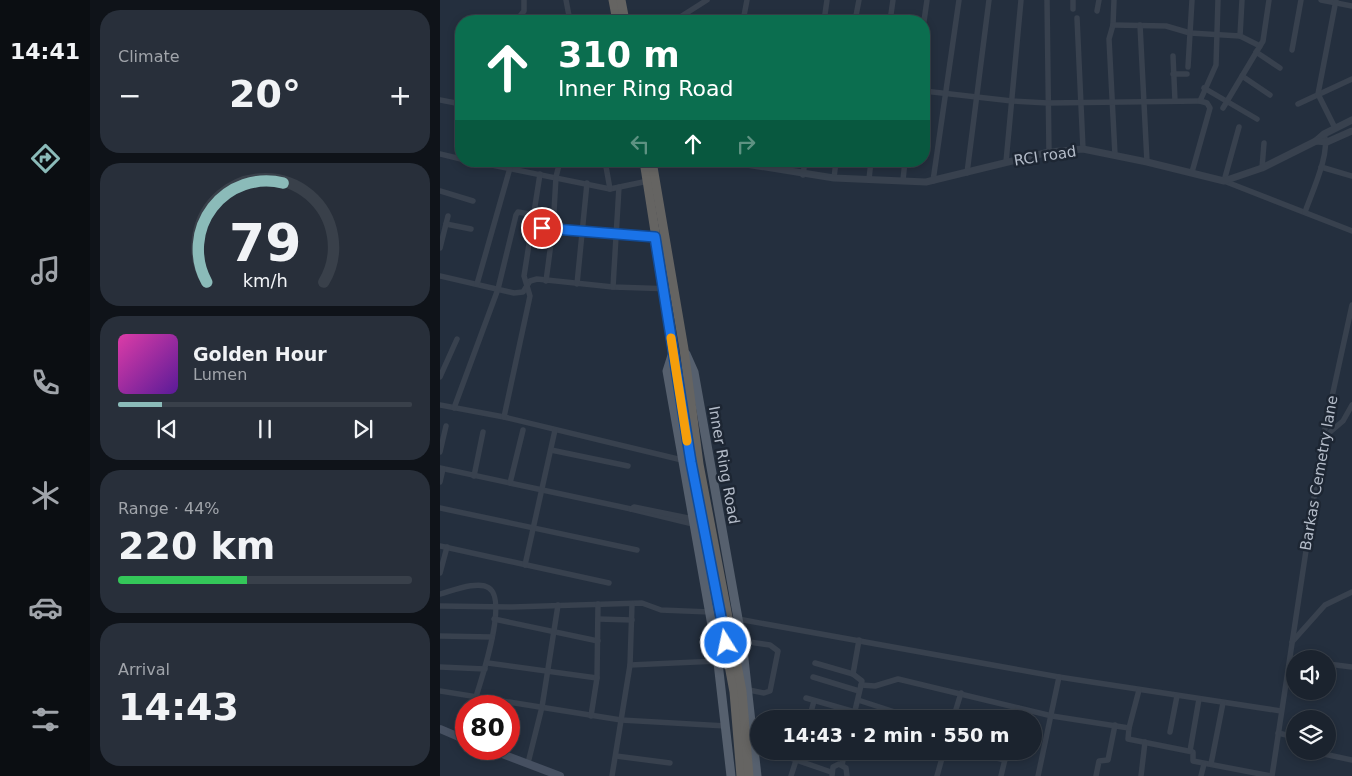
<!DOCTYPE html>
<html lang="en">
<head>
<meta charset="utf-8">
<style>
  body { margin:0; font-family:"DejaVu Sans",sans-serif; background:#282f3a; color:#f1f3f6; height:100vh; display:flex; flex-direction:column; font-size:19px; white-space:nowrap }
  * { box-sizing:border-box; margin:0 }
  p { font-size:16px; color:#a0a4aa }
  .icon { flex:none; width:28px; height:28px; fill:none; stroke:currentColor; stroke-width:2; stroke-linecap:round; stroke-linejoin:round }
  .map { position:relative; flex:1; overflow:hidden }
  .side { display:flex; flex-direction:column; gap:10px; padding:10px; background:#0f1319; width:350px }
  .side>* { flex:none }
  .banner { position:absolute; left:15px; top:15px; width:475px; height:152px; border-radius:20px; box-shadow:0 2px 8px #0003,0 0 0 1px #39404a; background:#0b6e4f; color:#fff; overflow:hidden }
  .tools { position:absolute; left:846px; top:650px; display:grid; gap:10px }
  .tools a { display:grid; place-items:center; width:50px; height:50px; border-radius:50%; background:#1b232e; box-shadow:0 2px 8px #0003,0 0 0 1px #39404a; font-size:25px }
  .speed { position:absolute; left:15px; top:695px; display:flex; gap:10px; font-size:25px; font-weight:700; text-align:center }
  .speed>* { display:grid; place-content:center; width:65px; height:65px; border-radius:50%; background:#1b232e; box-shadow:0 2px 8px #0003,0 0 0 1px #39404a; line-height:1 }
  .speed .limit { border:8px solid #d22; background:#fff; color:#111 }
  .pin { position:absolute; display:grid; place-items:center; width:42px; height:42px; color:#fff; margin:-21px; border:2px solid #fff; border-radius:50%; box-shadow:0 1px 5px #0007 }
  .me { position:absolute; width:55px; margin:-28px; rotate:350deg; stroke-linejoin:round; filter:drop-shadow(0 0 4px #0008) }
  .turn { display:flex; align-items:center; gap:18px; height:105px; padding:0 20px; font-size:22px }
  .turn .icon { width:65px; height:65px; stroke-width:2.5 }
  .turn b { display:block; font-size:35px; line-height:42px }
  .lanes { display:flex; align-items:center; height:48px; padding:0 20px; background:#0003; justify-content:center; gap:25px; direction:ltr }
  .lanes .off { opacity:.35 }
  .big { font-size:38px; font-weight:600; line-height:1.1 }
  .side .card { flex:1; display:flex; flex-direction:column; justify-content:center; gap:8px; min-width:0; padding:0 18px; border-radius:20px; background:#282f3a }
  .side .dial { align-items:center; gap:0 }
  .dial svg { height:130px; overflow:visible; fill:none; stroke:#39404a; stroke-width:7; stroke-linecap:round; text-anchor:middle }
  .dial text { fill:#f1f3f6; stroke:none }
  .song { display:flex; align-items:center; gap:15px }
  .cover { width:60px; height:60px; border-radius:8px; background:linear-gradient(135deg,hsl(320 70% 55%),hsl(270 70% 35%)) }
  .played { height:5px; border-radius:2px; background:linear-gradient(90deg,#8bbbb9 15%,#39404a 15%) }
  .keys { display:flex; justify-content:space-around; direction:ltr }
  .heat { display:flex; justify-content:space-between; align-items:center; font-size:28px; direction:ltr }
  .charge { height:8px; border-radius:4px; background:linear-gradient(90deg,#34c759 44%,#39404a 0) }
  .trip { position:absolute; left:310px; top:710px; width:292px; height:50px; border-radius:25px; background:#1b232e; box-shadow:0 2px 8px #0003,0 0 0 1px #39404a; font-weight:600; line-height:50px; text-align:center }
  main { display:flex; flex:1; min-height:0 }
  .tab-bar { display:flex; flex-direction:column; width:90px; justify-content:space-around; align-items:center; background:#0b0e12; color:#a0a4aa }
  .tab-bar .icon { width:35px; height:35px }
  .tab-bar .active { color:#8bbbb9 }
  .tab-bar b { font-size:22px; color:#f1f3f6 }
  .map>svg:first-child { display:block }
</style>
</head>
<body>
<main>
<nav class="tab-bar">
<b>14:41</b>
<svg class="icon active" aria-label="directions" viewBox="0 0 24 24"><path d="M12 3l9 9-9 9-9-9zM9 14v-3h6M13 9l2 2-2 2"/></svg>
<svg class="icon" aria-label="music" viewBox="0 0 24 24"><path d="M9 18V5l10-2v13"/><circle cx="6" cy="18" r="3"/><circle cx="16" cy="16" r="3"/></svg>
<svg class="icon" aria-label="phone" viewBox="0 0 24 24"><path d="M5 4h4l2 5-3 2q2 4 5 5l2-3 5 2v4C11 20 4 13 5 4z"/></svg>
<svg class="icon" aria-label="climate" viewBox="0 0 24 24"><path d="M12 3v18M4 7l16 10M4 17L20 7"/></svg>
<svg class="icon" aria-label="car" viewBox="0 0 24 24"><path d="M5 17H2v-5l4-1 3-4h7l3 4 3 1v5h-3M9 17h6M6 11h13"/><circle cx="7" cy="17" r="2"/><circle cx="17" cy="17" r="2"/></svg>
<svg class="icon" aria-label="filters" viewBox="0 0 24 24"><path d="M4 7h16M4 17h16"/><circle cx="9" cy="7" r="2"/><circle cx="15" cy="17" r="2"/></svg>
</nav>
<section class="side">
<div class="card"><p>Climate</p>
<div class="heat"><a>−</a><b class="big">20°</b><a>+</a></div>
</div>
<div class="card dial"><svg viewBox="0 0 100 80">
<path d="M14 69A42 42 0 1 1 86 69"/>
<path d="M14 69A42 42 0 0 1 61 8" stroke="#8bbbb9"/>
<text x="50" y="56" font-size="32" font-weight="700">79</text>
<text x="50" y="72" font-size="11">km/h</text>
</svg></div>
<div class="card">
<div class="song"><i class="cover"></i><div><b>Golden Hour</b><p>Lumen</p></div></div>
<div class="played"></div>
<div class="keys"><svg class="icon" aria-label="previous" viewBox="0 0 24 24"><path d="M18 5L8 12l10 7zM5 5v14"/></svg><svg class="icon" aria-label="pause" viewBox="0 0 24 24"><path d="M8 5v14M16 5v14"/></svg><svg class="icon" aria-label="next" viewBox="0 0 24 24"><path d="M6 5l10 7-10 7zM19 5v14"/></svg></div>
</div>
<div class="card"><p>Range · 44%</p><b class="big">220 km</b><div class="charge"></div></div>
<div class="card"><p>Arrival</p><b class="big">14:43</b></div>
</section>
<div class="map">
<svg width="912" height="776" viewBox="0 0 912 776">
  <rect width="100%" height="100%" fill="#242f3e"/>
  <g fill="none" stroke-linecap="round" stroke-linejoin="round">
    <!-- minor -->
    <g stroke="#38414e" stroke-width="5.5">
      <path d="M126,0l4,21"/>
      <path d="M607,0l2,152"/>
      <path d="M674,0l-1,25 -4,14 6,116"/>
      <path d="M802,0l-2,36 20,10"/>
      <path d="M881,0l31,6"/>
      <path d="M633,9v-9"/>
      <path d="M657,11l2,-11"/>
      <path d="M637,18l6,131"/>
      <path d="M76,21l8,-10v-11"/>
      <path d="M234,21l33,-21"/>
      <path d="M303,21l4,-21"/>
      <path d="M384,21l3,-21"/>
      <path d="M415,21l4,-21"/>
      <path d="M450,21l3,-21"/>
      <path d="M484,21l3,-21"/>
      <path d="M673,25l53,1 24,7 50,3"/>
      <path d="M700,25l7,137"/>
      <path d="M852,50l9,-50"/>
      <path d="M816,52l24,16"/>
      <path d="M733,56l2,45"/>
      <path d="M748,67l4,-67"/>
      <path d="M733,74h14"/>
      <path d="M802,76l28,19"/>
      <path d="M764,88l53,31"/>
      <path d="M484,91l88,10 36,2 152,-2"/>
      <path d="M0,100l21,4"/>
      <path d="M858,104l54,-25"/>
      <path d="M783,108l40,-67 6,-41"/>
      <path d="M799,127l-15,54 128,50"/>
      <path d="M895,128l-17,-34 18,-94"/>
      <path d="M0,154l21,5"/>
      <path d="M32,161l138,28 38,-8"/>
      <path d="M165,161l5,28"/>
      <path d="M566,162l15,-162"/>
      <path d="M881,167l31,9"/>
      <path d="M822,168l2,-25"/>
      <path d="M752,172l18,-64 -3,-5 -7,-2 16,-36 2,-65"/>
      <path d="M527,173l22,-173"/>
      <path d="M363,175l2,-14"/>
      <path d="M394,178l2,-17"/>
      <path d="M429,179l2,-18"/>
      <path d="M463,180l2,-19"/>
      <path d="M493,181l26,-181"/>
      <path d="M0,191l33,10"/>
      <path d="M865,212c7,-20 26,-60 19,-78"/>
      <path d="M6,224l25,5"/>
      <path d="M91,227l124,10"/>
      <path d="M0,248l8,-32"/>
      <path d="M0,276l74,17 9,-1 7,-11 7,-2 76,8 61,2"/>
      <path d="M106,281l7,-53 3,-51 4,-16"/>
      <path d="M37,284l33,-116"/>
      <path d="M137,284l10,-101"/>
      <path d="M173,287l6,-100"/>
      <path d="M0,377l17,-38"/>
      <path d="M0,405l64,12 178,43"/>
      <path d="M14,408l44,-119 18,-74 2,-3 17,3"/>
      <path d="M64,417l26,-121 -6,-20 16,-102"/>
      <path d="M883,438l20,-17 9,-16"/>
      <path d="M111,450l77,16"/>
      <path d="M0,452l6,-26"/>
      <path d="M0,468l191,41 62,15"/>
      <path d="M34,476l9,-44"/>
      <path d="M0,482l3,-13"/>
      <path d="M70,483l13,-53"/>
      <path d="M0,508l197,42"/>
      <path d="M191,509l3,-2 59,12"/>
      <path d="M0,546l169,37"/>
      <path d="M85,565l30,-135"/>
      <path d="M0,573l7,-26"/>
      <path d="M0,594c12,-3 38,-14 49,-6 20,13 -10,99 -16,118"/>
      <path d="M0,606l72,1 130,-4 19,7 49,2"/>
      <path d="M54,619l104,22"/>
      <path d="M158,619l34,1"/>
      <path d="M298,619l321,58 222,34"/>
      <path d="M0,636l52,1"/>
      <path d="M302,641l28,4 8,6 -8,40 -6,2 -15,-3"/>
      <path d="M852,642l33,-37 27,-13"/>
      <path d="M48,663l109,15"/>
      <path d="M375,663l38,11"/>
      <path d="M888,664l24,3"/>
      <path d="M190,665l88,-4"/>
      <path d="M0,667l45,2"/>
      <path d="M373,677l46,14"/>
      <path d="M421,685l14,1 23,-7 154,37 77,12 -1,11 65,13v9l78,15"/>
      <path d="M0,691l181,29 105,6"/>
      <path d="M366,698l49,14"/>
      <path d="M418,700l46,15"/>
      <path d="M151,716l6,-38 1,-74"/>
      <path d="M369,719l5,-18"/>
      <path d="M413,719l9,-38 -9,-7 6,-34"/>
      <path d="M513,719l8,-26"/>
      <path d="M576,719l2,-11"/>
      <path d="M689,728l10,-38"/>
      <path d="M730,732l7,-36"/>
      <path d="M838,733l17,4"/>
      <path d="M22,738l4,-13"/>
      <path d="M330,751l61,21"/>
      <path d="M526,751l39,9"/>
      <path d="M750,751l9,-52"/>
      <path d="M870,751l42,9"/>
      <path d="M176,756l54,7"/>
      <path d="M88,763l14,-56 16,-102"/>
      <path d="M771,764l12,-61"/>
      <path d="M402,765l3,-14"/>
      <path d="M172,776l18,-111 2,-61"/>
      <path d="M351,776l8,-25"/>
      <path d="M392,776l1,-9 6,-3 7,4 1,8"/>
      <path d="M497,776l7,-25"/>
      <path d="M561,776l6,-25"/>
      <path d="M598,776l21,-99"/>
      <path d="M656,776l3,-15 9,-1 7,-35"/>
      <path d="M701,776l4,-34"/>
      <path d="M761,776l3,-12"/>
      <path d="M832,776l51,-338 29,-133"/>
    </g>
    <!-- tertiary -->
    <g stroke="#38414e" stroke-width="7">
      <path d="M876,141l8,-7 28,-14"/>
      <path d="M287,161l107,17 92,4 123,-30 34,-3 64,13 77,19 38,-13 54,-27 11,1 25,-11"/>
    </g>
    <!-- secondary -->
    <g stroke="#465061" stroke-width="8">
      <path d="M0,729l26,11"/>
      <path d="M49,749l71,27"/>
    </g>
    <!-- primary -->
    <g stroke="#56606e" stroke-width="9">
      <path d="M233,352l-6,19 50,283 14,122"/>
      <path d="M246,354l8,18 48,269 15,135"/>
    </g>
    <!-- trunk -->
    <g stroke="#656462" stroke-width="9">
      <path d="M173,0l4,21"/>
      <path d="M181,0l4,21"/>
      <path d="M204,161l47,301 43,230 7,84"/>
      <path d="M212,161l32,188 15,115 43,227 7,85"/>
    </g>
  </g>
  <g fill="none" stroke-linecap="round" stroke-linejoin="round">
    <!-- route casing -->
    <g stroke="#114b97" stroke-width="12">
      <path id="route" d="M102,228l113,9 36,225 35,181"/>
    </g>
    <!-- route -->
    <use href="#route" stroke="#1a73e8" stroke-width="9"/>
    <!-- slow -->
    <path stroke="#f59e0b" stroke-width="9" d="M231,338l16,103"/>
  </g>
  <g text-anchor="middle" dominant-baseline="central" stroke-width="5" stroke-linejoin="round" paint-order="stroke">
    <!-- street labels -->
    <g font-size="15" fill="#b4bcc9" stroke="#1d2633">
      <text transform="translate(605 156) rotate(-9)">RCI road</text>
      <text transform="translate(284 465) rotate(80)">Inner Ring Road</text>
      <text transform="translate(879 473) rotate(-80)">Barkas Cemetry lane</text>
    </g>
  </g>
</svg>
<div class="tools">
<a><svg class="icon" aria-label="sound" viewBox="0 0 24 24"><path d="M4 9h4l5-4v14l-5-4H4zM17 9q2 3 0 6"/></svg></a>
<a><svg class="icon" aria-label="layers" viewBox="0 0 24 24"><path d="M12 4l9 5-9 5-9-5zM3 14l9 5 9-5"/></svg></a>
</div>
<div class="speed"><div class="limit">80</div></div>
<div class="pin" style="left:102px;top:228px;background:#d93025"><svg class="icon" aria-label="arrive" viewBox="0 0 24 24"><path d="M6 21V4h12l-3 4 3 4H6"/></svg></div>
<svg class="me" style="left:286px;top:643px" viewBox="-20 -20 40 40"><circle r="17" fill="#1a73e8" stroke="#fff" stroke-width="3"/><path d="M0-11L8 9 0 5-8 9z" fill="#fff"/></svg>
<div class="trip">14:43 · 2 min · 550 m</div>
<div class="banner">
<div class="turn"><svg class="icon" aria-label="ahead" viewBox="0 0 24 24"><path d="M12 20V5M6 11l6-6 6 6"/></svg><div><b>310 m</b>Inner Ring Road</div></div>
<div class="lanes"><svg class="icon off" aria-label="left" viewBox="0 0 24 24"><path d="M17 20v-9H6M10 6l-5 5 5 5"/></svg><svg class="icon" aria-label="ahead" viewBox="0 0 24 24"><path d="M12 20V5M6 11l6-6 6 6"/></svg><svg class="icon off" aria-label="right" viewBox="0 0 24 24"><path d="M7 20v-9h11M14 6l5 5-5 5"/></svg></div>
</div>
</div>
</main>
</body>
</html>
